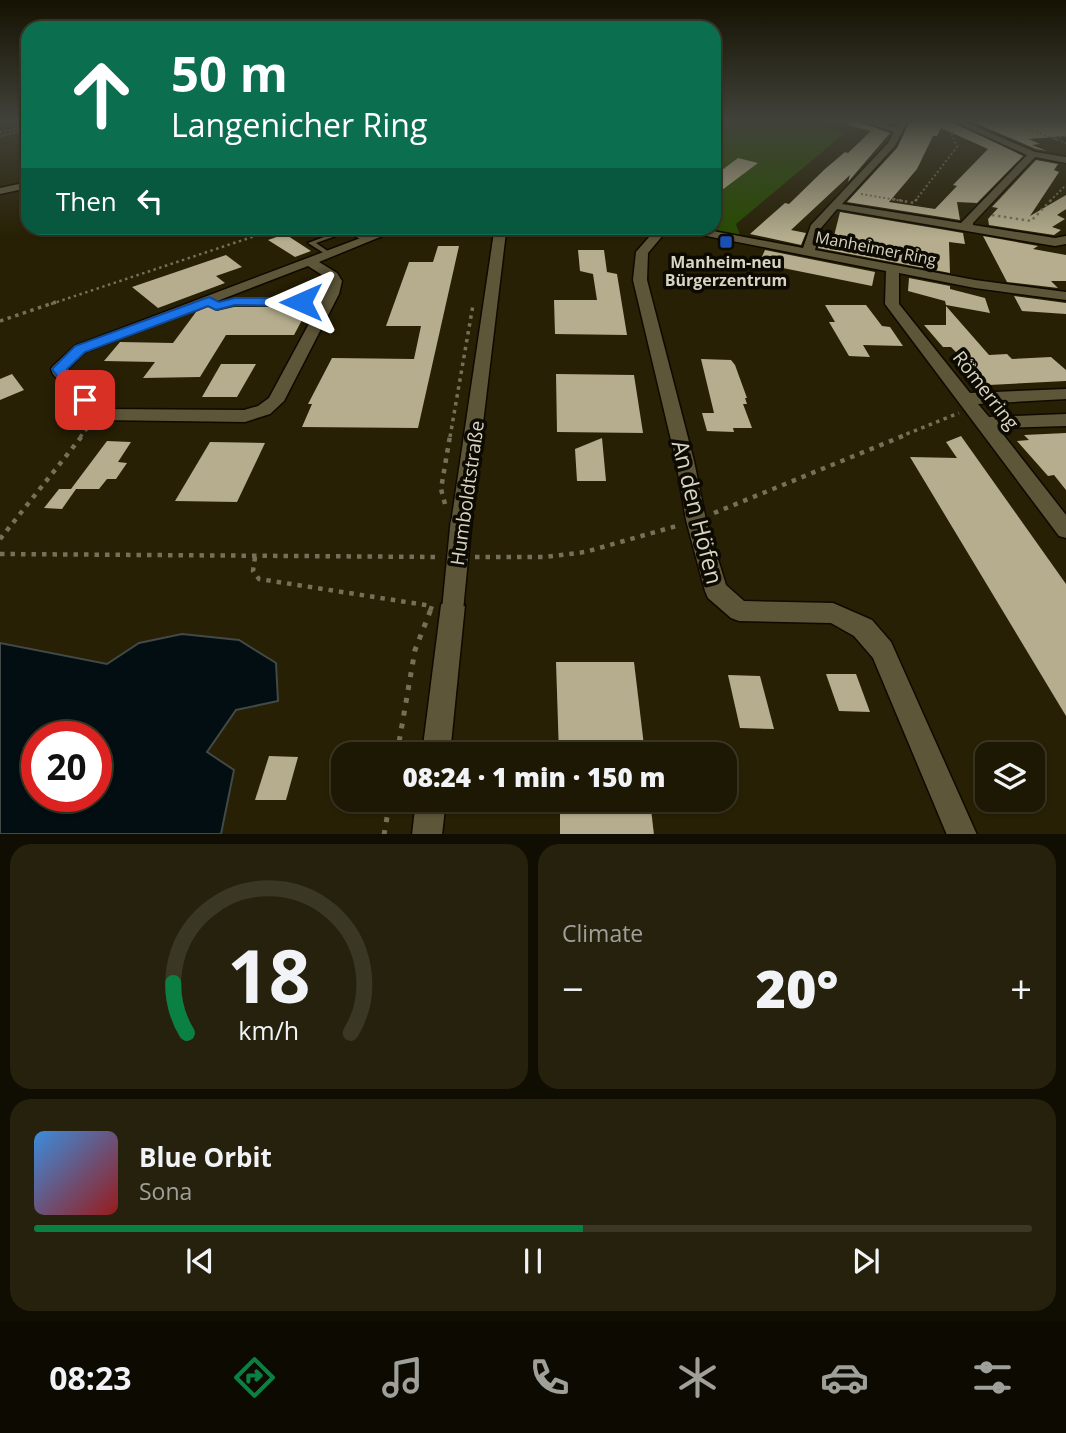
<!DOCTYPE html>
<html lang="en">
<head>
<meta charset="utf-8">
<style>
  body { margin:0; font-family:"Open Sans",sans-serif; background:#25210d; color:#f1f3f6; height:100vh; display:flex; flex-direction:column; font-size:26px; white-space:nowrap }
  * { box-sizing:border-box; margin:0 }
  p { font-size:23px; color:#a0a09a }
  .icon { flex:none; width:38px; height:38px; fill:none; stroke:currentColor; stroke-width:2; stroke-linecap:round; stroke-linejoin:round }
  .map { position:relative; height:834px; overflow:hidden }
  .side { display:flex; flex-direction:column; gap:10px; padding:10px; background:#100d02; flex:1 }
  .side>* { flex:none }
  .banner { position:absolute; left:21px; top:21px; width:700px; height:214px; border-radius:21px; box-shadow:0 2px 5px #0004,0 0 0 2px #3b3725; background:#0b6e4f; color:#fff; overflow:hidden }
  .tools { position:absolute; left:975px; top:742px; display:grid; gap:14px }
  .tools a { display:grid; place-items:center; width:70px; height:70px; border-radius:14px; background:#1d1803; box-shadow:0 2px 5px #0004,0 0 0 2px #3b3725; font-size:35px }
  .speed { position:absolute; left:21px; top:721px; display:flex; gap:14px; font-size:35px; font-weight:700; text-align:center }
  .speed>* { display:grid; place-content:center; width:91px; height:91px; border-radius:50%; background:#1d1803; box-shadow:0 2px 5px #0004,0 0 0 2px #3b3725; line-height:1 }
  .speed .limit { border:10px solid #d22; background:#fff; color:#111 }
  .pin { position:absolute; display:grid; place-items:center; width:60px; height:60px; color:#fff; margin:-30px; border-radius:14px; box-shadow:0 4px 10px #0006 }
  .me { position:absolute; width:77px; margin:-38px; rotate:270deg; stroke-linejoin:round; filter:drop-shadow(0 0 5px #0008) }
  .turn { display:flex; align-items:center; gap:24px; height:147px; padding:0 35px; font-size:32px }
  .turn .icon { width:91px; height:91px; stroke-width:2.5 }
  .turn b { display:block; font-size:49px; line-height:60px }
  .then { display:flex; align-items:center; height:66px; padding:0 35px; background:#0003; gap:14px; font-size:26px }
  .big { font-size:52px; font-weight:800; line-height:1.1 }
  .side .card { flex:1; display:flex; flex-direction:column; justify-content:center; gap:10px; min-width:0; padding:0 24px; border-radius:21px; background:#25210d }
  .side .dial { align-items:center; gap:0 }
  .dial svg { height:182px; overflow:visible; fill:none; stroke:#3b3725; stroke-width:7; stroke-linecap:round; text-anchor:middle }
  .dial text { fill:#f1f3f6; stroke:none }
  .song { display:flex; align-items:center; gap:21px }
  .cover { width:84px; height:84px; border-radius:10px; background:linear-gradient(135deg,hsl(210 70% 55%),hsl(0 70% 35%)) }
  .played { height:7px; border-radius:4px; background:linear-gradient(90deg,#0b8043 55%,#3b3725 55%) }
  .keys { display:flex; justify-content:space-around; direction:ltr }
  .heat { display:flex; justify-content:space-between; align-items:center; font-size:38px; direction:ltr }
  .side .tiles { flex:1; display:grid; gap:10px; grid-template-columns:1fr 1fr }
  .card:last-child { grid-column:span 2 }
  .trip { position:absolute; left:331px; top:742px; width:406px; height:70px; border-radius:21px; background:#1d1803; box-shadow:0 2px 5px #0004,0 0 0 2px #3b3725; font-weight:800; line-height:70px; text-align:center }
  .tabs { display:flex; height:112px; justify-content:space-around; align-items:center; background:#0c0a01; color:#a0a09a }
  .tabs .icon { width:49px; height:49px }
  .tabs .on { color:#0b8043 }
  .tabs b { font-size:32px; color:#f1f3f6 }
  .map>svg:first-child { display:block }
</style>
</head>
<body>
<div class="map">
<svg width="1066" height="835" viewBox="0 0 1066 835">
  <rect width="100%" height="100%" fill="#272004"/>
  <!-- green -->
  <path fill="#274b00" d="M714,121h93l38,12 -109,91 4,11 -33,-7h7z"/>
  <!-- water -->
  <path fill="#020e11" stroke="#424947" stroke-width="2" fill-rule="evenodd" d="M182,634l57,6 37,23 2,38 -42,9 -29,42 27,18 -13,64h-221v-191l107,21 32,-21zM37,737h59v59h-59z"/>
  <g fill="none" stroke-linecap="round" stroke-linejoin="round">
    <!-- stream -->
    <path stroke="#424947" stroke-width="2.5" d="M0,136l28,-6"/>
  </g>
  <!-- building -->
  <g fill="#b5ad8d" fill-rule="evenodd">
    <path d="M849,121h9l32,12 -42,49 2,-7 -59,55 15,3 -5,12 -51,-11 35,-31 4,1 36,-35 20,-17 3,1 23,-22 -23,-6z"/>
    <path d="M910,121h40l73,35 -46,47 -20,-1 3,18 -113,-18 50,-54zM941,128l47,21 -35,36 4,1 -22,23 -46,-7 28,-33 16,-33h4z"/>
    <path d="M970,121h91l5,2v13l-37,3 11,5 -8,1 15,6 -11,-2z"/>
    <path d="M738,158l20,5 -44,33v-20z"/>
    <path d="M1036,160l22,4 -4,6 5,2 -29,44 36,-21v14l-9,6 8,4 -13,8 9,3 -7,5 -65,-10 -1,-6 10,-11 -6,-1z"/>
    <path d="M840,212l123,21 2,11 -16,-2 1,31 -132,-25 4,-12h12z"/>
    <path d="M285,234l26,17 -16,6 -27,-17z"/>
    <path d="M983,236l55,10 -5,3 33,6v26h-15l7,7 -51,-6z"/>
    <path d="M438,246h21l-41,182 -116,-1 10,-23h-4l24,-46 82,1 7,-33h-35l23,-64h24z"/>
    <path d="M578,250h26l3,22 10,2 10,61 -72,-1 -1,-34h43l-4,-26 -13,-3z"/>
    <path d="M765,250l110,22 -3,14 -99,-20 1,-2 -14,-3z"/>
    <path d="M226,255l16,12 -26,9 9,7 -67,25 -26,-21z"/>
    <path d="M909,278l41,8v3l35,9 5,15 -44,-8 -1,-4 -37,-10z"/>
    <path d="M1014,296l52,7v11l-44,-3z"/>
    <path d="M825,305h41l16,21 8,1 13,19 -40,-1 7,12 -21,-1 -20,-34h6z"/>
    <path d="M946,306l43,49 18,-1 5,5 39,-2 15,13v11l-77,4 -12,-8 -4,-7 -22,-23h-8l-19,-22h22z"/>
    <path d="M208,307l9,4 17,-4h75l-15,28h-68l-26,42 -57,1 12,-16 -51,-1 16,-19 53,1 23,-31z"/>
    <path d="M701,359l30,1 4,5 12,33h-2l2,6h-4l9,24h-19l1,4 -27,-1 -5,-18h12z"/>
    <path d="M221,364h35l-19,33h-35z"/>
    <path d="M12,374l12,16 -24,10v-21z"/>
    <path d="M556,374l78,1 9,58 -86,-1z"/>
    <path d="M1066,433v57l-12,-15 -6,1 -31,-35 12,-1 -5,-5z"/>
    <path d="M961,436l105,148v132l-156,-259 47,1 -11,-16z"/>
    <path d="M602,438l4,43h-29l-2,-32z"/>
    <path d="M107,441l24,1 -13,20 9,1 -11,16h-9l-8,10h-28z"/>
    <path d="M210,442l55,1 -28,59 -62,-1z"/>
    <path d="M59,489h17l-14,20 -18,-1z"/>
    <path d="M556,662h78l11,92h-86z"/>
    <path d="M826,674h30l14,38 -31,-1z"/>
    <path d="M728,675l32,1 14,53 -34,-1z"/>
    <path d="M269,756l29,1 -12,43h-31z"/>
    <path d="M560,800h90l4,35h-94z"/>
  </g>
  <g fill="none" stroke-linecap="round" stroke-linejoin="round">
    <!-- service casing -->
    <g stroke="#100900" stroke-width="3">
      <g id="service">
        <path d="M348,228l21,12 -5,1 -17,-9 -31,11 16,11v2l-2,1 -22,-14z"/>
        <path d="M206,299h6l5,4 18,-3h66l4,2 -4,2h-66l-19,4 -10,-5z"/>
      </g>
    </g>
    <!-- minor casing -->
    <g stroke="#100900" stroke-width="3">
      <g id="minor">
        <path d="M861,121h13l22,6 4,-6h8l-13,25 -53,58 119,19 66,-68 -75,-34h11l72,31 31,5v6l-31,-6 -62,66v2l82,13 11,-2v8l-11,2 -218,-37 -16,19 -6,22 160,30 91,12v8l-91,-12 -76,-15v31l71,89 96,-4v10l-88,5 11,13 77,-3v12l-68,2 68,87v23l-7,-2 -174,-232 1,-33 -205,-40 -6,-3h22l106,20 8,-23 77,-82 6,-11z"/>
        <path d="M387,228h15l-83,34 18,11 5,8 -3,13 -55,107 -14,13 -25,8 -146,-2 -6,-2 -40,-44 -2,-5 2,-3 22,-20zM308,266l19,12 -2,16 -56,104 -11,8 -14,4 -140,-1 -36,-37 -1,-2 18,-18z"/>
        <path d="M657,228h12l-21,25 -1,27 47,181 12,59 20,65 18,16 89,2 39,17 19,22 86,193h-30l-74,-177 -19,-22 -23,-13 -92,-2 -8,-3 -23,-20 -3,-7 -19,-71 -10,-59 -43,-181 3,-28z"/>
      </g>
    </g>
    <!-- tertiary casing -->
    <g stroke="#100900" stroke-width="3">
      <g id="tertiary">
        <path d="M28,182v6l-28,6v-6z"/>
        <path d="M497,228h12l-3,4 -35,291 -3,6 -7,2 -7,-2 -3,-6 43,-291z"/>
        <path d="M453,595l8,3 4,7 -15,149h-28l19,-149 4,-7z"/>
        <path d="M416,800h30l-4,35h-30z"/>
      </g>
    </g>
    <!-- path-far4 -->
    <g stroke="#757059" stroke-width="2" stroke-dasharray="2 2.5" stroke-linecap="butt">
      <path d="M1006,121l60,22"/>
      <path d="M0,132l28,-5"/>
      <path d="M1055,139l11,-3"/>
      <path d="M861,194l42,7"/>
      <path d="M915,201l42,-54 -6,-15h3"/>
      <path d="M1050,201l16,-16"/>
    </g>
    <!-- path-far3 -->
    <g stroke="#757059" stroke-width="2.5" stroke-dasharray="2.5 3.5" stroke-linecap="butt">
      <path d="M893,199l21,4 3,-4"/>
      <path d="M992,215l39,6 21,-22"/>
      <path d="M480,228l3,11"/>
      <path d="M51,304l228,-76"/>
    </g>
    <!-- path-far2 -->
    <g stroke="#757059" stroke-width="3.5" stroke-dasharray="3.5 4.5" stroke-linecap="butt">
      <path d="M0,321l56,-19"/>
      <path d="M80,437l10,-12"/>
      <path d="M450,437l23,-132"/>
      <path d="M899,437l60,-24"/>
    </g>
    <!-- path-far1 -->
    <g stroke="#757059" stroke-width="4.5" stroke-dasharray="4.5 6" stroke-linecap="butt">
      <path d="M445,504l-4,-15 9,-53"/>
      <path d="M714,513l189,-77"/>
      <path d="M0,539l82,-103"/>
      <path d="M0,554l439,3"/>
      <path d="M255,557l-2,14 6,8 173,27 -2,5"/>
      <path d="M475,557h70l40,-5 95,-27"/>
    </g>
    <!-- path -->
    <g stroke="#757059" stroke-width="5" stroke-dasharray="5 8" stroke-linecap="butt">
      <path d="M397,754l18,-104 16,-41"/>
      <path d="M384,835l6,-35"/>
    </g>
    <!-- service -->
    <use href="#service" fill="#5e5639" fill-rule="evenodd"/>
    <!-- minor -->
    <use href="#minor" fill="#5e5639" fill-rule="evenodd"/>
    <!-- tertiary -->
    <use href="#tertiary" fill="#5e5639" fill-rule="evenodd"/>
    <!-- tertiary-bridge casing -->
    <g stroke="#100900" stroke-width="24" stroke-linecap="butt">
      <path id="tertiary-bridge" d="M453,605l8,-82"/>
    </g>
    <!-- tertiary-bridge -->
    <use href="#tertiary-bridge" stroke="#5e5639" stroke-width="21"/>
  </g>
  <!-- sky -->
  <linearGradient id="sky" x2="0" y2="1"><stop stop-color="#151202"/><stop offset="0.51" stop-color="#41423a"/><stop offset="1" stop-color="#41423a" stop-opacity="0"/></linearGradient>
  <rect width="1066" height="238" fill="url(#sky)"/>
  <!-- route -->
  <path fill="#1a73e8" stroke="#114b97" stroke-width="2" d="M209,297l10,5 16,-4h66l6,4 -6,4 -66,-1 -19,5 -8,-4 -123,46 -18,17 25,31 -7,5 -6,-1 -27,-35 23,-23z"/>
  <!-- markers -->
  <rect fill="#1a4fb4" stroke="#0d0a02" stroke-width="2.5" x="719" y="235" width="14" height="14" rx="3.5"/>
  <g text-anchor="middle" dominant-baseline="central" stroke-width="7" stroke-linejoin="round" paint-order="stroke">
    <!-- far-street labels -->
    <g font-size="16" fill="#d8d4c4" stroke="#0d0a02">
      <text transform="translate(876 248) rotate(11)">Manheimer Ring</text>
    </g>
    <!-- far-poi labels -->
    <g font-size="16" font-weight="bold" fill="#d8d4c4" stroke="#0d0a02">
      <text x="726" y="262">Manheim-neu<tspan x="726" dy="18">Bürgerzentrum</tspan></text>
    </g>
    <!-- street labels -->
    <g font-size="19" fill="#d8d4c4" stroke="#0d0a02">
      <text transform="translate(986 390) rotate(52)">Römerring</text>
      <text transform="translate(467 493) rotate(-82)">Humboldtstraße</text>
    </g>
    <!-- near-street labels -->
    <g font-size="23" fill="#d8d4c4" stroke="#0d0a02">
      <text transform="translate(698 512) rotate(76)">An den Höfen</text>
    </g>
  </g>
</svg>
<div class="tools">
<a><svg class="icon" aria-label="layers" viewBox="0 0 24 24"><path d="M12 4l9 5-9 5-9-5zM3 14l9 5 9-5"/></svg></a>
</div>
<div class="speed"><div class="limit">20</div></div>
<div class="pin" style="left:85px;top:400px;background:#d93025"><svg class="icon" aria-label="arrive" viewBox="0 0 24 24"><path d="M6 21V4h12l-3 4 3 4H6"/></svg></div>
<svg class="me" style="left:301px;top:302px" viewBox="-20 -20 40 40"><path d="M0-17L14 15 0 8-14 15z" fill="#1a73e8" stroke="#fff" stroke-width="4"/></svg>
<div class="trip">08:24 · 1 min · 150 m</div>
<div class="banner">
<div class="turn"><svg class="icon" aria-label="ahead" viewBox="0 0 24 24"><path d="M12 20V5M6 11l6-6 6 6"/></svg><div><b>50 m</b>Langenicher Ring</div></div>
<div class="then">Then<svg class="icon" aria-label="left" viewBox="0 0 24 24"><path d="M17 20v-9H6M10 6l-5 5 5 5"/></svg></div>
</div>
</div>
<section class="side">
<div class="tiles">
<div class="card dial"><svg viewBox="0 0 100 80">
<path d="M14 69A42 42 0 1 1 86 69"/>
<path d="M14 69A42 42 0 0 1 8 47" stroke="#0b8043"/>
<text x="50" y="56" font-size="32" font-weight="700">18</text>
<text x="50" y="72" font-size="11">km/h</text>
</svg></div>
<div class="card"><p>Climate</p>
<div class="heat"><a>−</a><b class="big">20°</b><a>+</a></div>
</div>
<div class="card">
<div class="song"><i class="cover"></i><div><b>Blue Orbit</b><p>Sona</p></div></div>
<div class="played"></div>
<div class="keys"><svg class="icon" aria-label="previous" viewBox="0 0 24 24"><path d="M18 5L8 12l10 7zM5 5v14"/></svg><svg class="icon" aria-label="pause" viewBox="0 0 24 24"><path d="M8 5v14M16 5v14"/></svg><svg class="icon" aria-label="next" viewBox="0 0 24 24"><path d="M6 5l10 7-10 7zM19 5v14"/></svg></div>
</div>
</div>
</section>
<nav class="tabs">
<b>08:23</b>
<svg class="icon on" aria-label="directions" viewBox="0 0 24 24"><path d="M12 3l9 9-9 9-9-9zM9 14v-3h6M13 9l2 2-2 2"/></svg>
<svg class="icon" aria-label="music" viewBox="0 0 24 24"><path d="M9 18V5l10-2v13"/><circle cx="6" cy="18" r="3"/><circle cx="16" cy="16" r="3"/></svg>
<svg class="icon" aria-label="phone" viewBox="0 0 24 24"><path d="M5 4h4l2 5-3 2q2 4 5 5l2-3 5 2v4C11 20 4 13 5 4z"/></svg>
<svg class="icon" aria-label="climate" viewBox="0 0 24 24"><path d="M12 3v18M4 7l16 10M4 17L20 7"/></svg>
<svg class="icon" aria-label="car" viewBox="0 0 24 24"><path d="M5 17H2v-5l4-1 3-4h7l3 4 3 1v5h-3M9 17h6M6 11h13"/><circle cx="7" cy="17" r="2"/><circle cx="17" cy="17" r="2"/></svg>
<svg class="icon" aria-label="filters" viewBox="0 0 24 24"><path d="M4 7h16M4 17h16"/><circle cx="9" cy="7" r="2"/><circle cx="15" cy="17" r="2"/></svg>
</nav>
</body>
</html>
